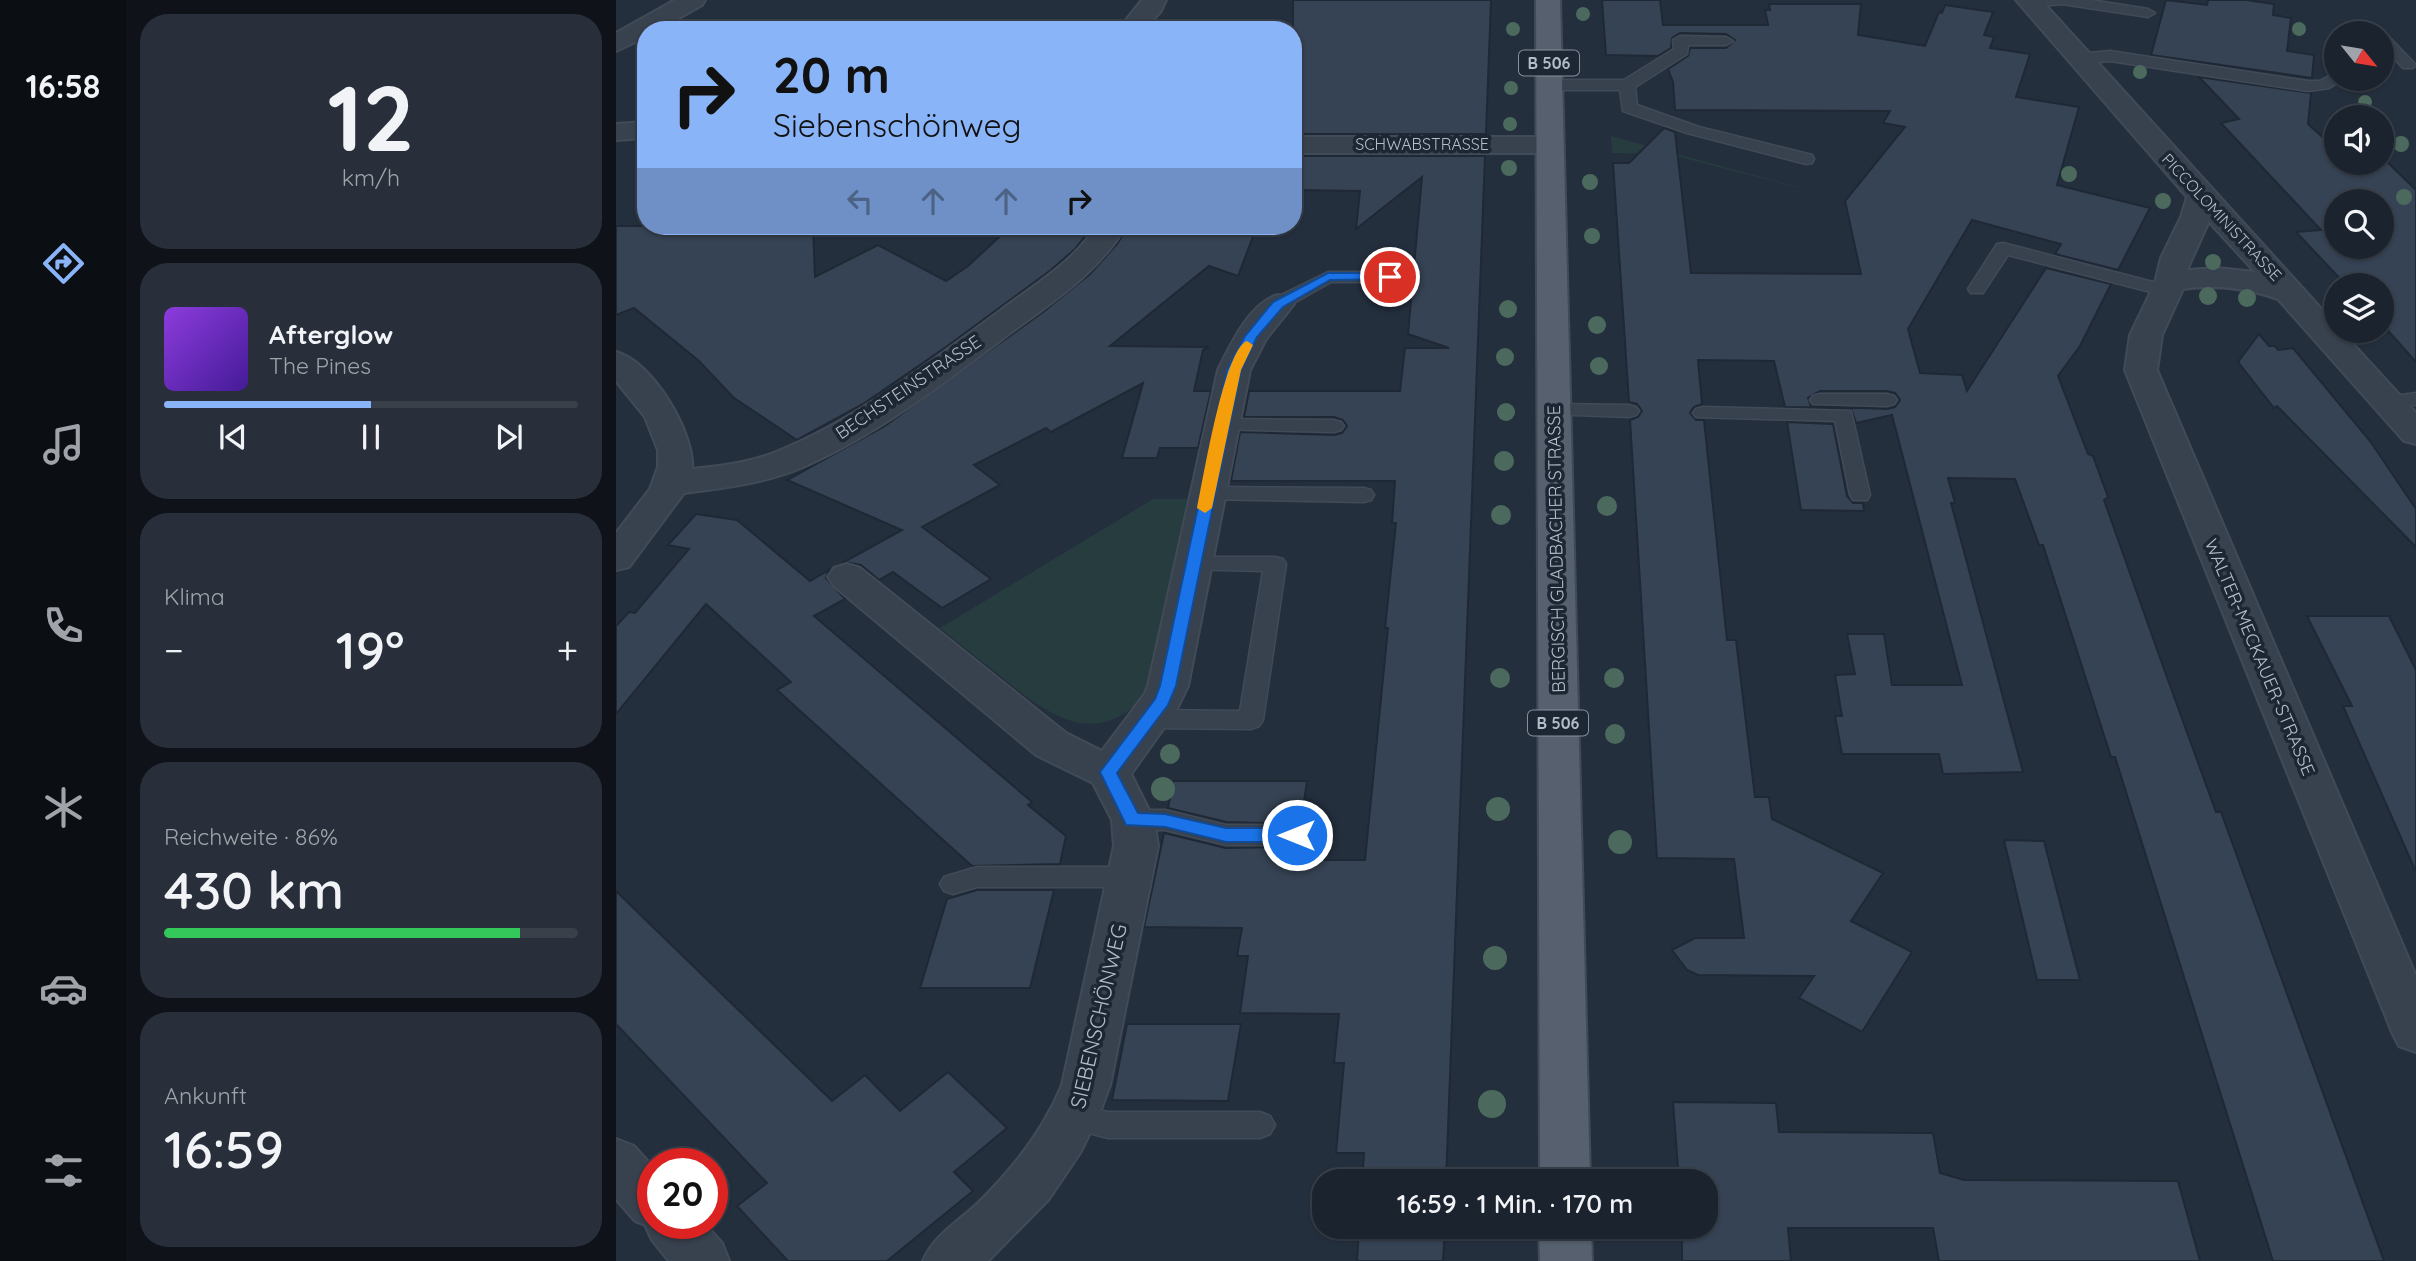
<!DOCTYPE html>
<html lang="de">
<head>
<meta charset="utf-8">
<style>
  body { margin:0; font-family:Quicksand,sans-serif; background:#282f3a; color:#f1f3f6; height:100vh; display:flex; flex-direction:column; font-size:26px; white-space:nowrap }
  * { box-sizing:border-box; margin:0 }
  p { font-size:23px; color:#a0a4aa }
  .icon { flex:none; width:38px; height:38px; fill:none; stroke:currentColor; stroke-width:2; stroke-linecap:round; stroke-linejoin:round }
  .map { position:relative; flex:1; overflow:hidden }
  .side { display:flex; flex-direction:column; gap:14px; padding:14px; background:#0f1319; width:490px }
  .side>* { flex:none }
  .banner { position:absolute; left:21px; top:21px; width:665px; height:214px; border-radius:28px; box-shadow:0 2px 5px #0004,0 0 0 2px #39404a; background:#8ab4f8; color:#111; overflow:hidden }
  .needle { width:46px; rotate:120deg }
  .controls { position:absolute; left:1708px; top:21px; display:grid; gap:14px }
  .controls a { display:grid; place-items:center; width:70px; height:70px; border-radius:50%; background:#1b232e; box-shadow:0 2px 5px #0004,0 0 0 2px #39404a; font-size:35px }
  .speed { position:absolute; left:21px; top:1148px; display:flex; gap:14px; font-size:35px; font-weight:700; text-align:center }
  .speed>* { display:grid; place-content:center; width:91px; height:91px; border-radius:50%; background:#1b232e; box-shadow:0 2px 5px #0004,0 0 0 2px #39404a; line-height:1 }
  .speed .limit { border:10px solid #d22; background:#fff; color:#111 }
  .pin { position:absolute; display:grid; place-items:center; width:60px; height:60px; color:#fff; margin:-30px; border:4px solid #fff; border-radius:50%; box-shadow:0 2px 7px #0007 }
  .me { position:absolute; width:77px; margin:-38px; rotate:270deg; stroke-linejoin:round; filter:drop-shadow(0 0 5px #0008) }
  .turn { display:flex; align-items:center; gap:24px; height:147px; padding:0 21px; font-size:32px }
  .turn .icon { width:91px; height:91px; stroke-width:2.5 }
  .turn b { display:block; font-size:49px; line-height:60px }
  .lanes { display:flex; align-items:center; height:66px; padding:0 21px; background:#0003; justify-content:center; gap:35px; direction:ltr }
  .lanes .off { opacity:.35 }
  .big { font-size:52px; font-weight:600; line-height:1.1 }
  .side .widget { flex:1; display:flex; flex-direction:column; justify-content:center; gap:10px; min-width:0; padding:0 24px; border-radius:28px; background:#282f3a }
  .side .dial { align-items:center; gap:0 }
  .dial b { font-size:91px; line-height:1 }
  .song { display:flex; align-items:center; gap:21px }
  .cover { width:84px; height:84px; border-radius:10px; background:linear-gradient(135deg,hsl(270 70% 55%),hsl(260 70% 35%)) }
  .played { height:7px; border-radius:4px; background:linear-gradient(90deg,#8ab4f8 50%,#39404a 50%) }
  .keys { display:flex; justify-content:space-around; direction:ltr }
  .heat { display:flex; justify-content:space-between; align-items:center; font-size:38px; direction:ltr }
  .charge { height:10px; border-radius:5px; background:linear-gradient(90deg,#34c759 86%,#39404a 0) }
  .trip { position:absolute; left:696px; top:1169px; width:406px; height:70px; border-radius:28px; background:#1b232e; box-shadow:0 2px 5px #0004,0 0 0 2px #39404a; font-weight:600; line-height:70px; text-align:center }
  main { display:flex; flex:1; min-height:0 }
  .dock { display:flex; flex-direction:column; width:126px; justify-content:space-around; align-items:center; background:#0b0e12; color:#a0a4aa }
  .dock .icon { width:49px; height:49px }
  .dock .selected { color:#8ab4f8 }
  .dock b { font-size:32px; color:#f1f3f6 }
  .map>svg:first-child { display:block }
</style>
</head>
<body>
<main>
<nav class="dock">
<b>16:58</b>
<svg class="icon selected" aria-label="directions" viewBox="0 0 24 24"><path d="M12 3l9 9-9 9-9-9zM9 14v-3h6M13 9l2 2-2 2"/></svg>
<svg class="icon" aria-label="music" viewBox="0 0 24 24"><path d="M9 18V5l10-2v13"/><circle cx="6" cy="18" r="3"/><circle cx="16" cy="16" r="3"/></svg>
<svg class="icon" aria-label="phone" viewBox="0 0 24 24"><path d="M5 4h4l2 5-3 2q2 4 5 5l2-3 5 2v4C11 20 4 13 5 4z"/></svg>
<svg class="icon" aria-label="climate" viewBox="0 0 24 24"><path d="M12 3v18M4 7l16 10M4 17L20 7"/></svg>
<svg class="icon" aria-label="car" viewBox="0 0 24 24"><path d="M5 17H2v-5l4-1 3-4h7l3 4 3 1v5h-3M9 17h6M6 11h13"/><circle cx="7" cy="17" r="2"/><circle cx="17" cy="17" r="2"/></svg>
<svg class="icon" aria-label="filters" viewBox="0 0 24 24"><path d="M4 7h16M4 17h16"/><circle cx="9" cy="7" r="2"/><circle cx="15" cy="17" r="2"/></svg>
</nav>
<section class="side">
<div class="widget dial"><b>12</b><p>km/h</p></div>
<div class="widget">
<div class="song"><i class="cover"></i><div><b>Afterglow</b><p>The Pines</p></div></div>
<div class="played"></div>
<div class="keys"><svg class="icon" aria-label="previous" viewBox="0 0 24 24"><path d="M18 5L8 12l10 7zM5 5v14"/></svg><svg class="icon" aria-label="pause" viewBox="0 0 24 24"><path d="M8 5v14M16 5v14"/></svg><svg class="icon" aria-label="next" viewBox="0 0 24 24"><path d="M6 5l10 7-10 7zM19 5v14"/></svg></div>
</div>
<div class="widget"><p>Klima</p>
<div class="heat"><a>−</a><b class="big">19°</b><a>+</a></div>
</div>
<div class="widget"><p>Reichweite · 86%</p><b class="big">430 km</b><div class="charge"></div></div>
<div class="widget"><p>Ankunft</p><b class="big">16:59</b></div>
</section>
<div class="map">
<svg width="1800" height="1261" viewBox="0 0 1800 1261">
  <rect width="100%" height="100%" fill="#242f3e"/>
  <!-- green -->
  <g fill="#263c3f">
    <path d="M995,136l4,1 219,60 -165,-43 -57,-1z"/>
    <path d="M537,499h36l-41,193c-49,58 -97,26 -144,-13 -21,-17 -43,-34 -64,-51z"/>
  </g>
  <!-- building -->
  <g fill="#364354" stroke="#1f2835" stroke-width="2" fill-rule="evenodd">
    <path d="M677,0h198l-5,134h-193z"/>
    <path d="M986,0h58l3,25h105l-3,-15h5l-1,-6h92l-3,31 67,11 14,-34 3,1 3,-8 48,7 -9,23 10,2 -4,11 40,6 -14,43 63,10 -22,78 93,23 -32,62 -63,-16 6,-10 -89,-24 -64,109 12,44 42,2 5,16 79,-123 65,16 -31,62 -22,30 30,78 5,2 15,41 -4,3 60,169 52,143h5l163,449h-111l-158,-504h-4l-68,-212h-4l-24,-66 -67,-1 7,25h-4l72,269 -80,2 -4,-20h-97l-7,-38h7l-7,-41 20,-1 -8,-40h37l8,51h70l-70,-270 -36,8 -5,-15 -66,-1 -11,-46 -76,-1 4,44 -8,3 -4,6 6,7h8l23,220h9l19,157h14l3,22 111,54 -32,48 61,31 -50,80 -63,-34 15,-22 -116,-1 -11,-5 -15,-20 23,-12h49l-10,-79 -77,-1 -27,-438 8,-3 4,-6 -5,-7 -8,-2 -16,-239h16l35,-35 11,4 16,141 170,1 -16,-73 60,-74 -22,-4 7,-12 -215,-1 -2,-28 -5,-13 20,-13 2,-8h36l9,-8 -9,-6 -46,-1 -8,5 -1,10 -13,8 -52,-1zM1204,391h67l8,2 5,7 -5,7 -8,2 -76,-3 -3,-8z"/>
    <path d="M1550,0l41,5 1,-5h38l28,4 -1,11 18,3 -4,33 27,4 -2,23 -161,-23z"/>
    <path d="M1583,77l112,16 -3,31 28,25v14h46v-6l34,33v172l-34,-38v-39h-36l-50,-53 25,-2 -100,-107 18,-4zM1720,201h46v46h-46z"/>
    <path d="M677,156h192l-39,1025h-84l2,-28h-28l8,-90h-10l5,-49 -99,-1 8,-57h-11l5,-28 -98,-1 20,-94 62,15 72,-1 -1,13h68l23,-232h-3l11,-105h-4l3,-42h-164l9,-49 94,3 8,-2 5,-7 -4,-6 -9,-3h-90l5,-26h151l5,-43h44l-41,-14 14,-157 -66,52 4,-38 -67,-1z"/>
    <path d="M0,226h197l2,51 63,-32 68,36 22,-15 43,-40h82l-18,23 -24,21 -105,77 -83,57 -66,36 -63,-42 -35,-37 -65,-53 -18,7z"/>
    <path d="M513,226h128l-19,50 -29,-10 -99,80 99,1 -6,3 -9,41h17l-13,57h-38l-3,10h-35l21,-75 -92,49 -5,-4 -72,37 26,20 -78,42 69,52 -49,29 -49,-36 -14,8 -18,-15 -17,-3 58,-32 -115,-50 98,-54 158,-114 47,-38 27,-30z"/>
    <path d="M1643,334l10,12h6l3,4 15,-2 77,93 46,68v38l-139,-141 -3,2 -36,-46z"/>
    <path d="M1171,422l46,2 14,72 6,7h10l1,8 -63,-1z"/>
    <path d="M80,514l41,6 73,61 19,-11 -3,8 19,21 -31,17 218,186 -4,3 38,31 -6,28 -88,2 -195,-176 14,-8 -85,-78 -90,110v-88l13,-14 6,1 54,-64 -21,-4z"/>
    <path d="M1691,616h82l27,54v202l-73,-166h9z"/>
    <path d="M557,781h134l-6,43 -75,-2 -58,-14z"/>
    <path d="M1388,840l40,1 36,139h-43z"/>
    <path d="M361,890h77l-24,98h-110l27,-89z"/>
    <path d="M0,891l216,210 33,-26 35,36 48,-39 59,56 -53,44 19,19 -86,70h-99l-51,-55 30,-23 -151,-159z"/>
    <path d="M511,1024h114l-13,77 -116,-1z"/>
    <path d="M1057,1102l103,1 3,29 154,1 7,40 24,7 214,1 22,80h-261l-6,-33h-145l3,33h-109v-34h24v-46h-27z"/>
    <path d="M743,1227h86l-2,34h-86z"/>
  </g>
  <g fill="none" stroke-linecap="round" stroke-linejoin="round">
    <!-- lane casing -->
    <g stroke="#414a57" stroke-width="3">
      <g id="lane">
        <path d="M1409,0h66l57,9 7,4 -7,4 -86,-13 -32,3 -5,-1z"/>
        <path d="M1766,35l6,1 25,26 3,3 -3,3h-10l-21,-22z"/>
        <path d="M1064,36l46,1 7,4 -7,4h-38l-1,9 -52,33 2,18 62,22 113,28 2,4 -2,4 -6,1 -119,-31 -64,-22 -3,-21h-71l-8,-5 8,-5h75l50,-31 -1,-9z"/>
        <path d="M1494,51l198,30h12l16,-9v7h7l-14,9 -21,3 -198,-30 -31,3 -8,-5 8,-5z"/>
        <path d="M1387,243l169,44 3,4 -9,5 -158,-41 -25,38h-12l-3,-4 29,-45z"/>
        <path d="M712,272h61l9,5 -9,5h-58l-46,26 -7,2 -9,-6 2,-4z"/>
        <path d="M1800,393v12l-35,1 -3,-4 3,-4z"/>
        <path d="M1204,394h67l7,2 3,4 -3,4 -7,2 -74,-2 -3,-4 3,-4z"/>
        <path d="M938,404l75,1 7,2 3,4 -3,4 -7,2 -82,-3 -3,-4 3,-4z"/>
        <path d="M1087,407l148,4 19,84 -3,5h-14l-3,-5 -15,-74 -139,-4 -3,-4 3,-4z"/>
        <path d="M606,419l112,1 7,2 3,4 -3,4 -7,2 -119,-3 -3,-4 3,-4z"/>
        <path d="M592,487l156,1 7,2 3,5 -3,5 -7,2 -163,-3 -3,-5 3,-5z"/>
        <path d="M577,557h82l8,2 3,5 -23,156 -4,6 -8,3 -102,-1 -8,-3 -4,-6 4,-6 8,-3 91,1 23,-140 -78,-2 -3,-5 3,-5z"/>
        <path d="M517,810h32l61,15h71l9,3 4,7 -4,7 -9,3h-71l-61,-15h-32l-9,-3 -4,-7 4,-7z"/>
        <path d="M361,867h152l9,3 4,7 -4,7 -9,3h-152l-24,7 -9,-3 -4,-7 4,-7z"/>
        <path d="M459,1105l33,7h152l10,4 5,9 -5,9 -10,4h-152l-43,-11 -5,-9 5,-9z"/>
      </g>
    </g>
    <!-- street casing -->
    <g stroke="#414a57" stroke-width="4">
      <g id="street">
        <path d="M59,0h30l-3,5 -44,25h-12v7l-30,14v-18z"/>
        <path d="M526,0h24l-5,11 -18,19h-18l-3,-5z"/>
        <path d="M1400,0h25l295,325v6h5l75,82v31l-12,-3 -126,-142c-32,-11 -62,-15 -95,-10l-21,46 -5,35 259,606v76l-17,-6 -7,-14 -267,-662 5,-35 25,-52 6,-25 20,-41 6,-20zM1593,221l2,3 44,48 -38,-4 -30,2z"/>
        <path d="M30,122v16l-30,2v-16z"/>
        <path d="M677,137h257l10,2 4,6 -4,6 -10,2h-257z"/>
        <path d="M480,226h30c-28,47 -74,76 -117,108 -65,49 -131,100 -206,133 -37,16 -79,21 -119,26l-55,74 -13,3v-37l34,-44 8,-22v-17l-13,-33 -29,-36v-29c36,9 79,81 76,117 29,-3 57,-6 84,-17 82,-33 154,-90 225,-142 33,-25 73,-48 95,-84z"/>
        <path d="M662,295l11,2 5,7 -28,35 -16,31 -62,316 -12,25 -45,63 23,46 4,26 -48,239 -10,27 -20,41 -31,46 -61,62h-65c11,-26 35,-39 55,-58 35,-34 65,-72 84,-118l52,-239 -2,-26 -19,-37 -57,-28 -202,-169 -6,-9 6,-9 13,-4 13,4 206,165 36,18 42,-56 4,-9 70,-316c12,-24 32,-68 60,-75z"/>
        <path d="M0,1139l18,7 19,21v56h51l18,20 7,18h-60l-17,-21 -7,-15 -10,-4 -19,-22z"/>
      </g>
    </g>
    <!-- primary casing -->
    <g stroke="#414a57" stroke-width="4">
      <g id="primary">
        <path d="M920,0h24l30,1181h-50z"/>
        <path d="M923,1227h52l1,34h-52z"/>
      </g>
    </g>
    <!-- lane -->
    <use href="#lane" fill="#38414e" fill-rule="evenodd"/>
    <!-- street -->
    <use href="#street" fill="#38414e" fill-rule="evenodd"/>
    <!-- primary -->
    <use href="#primary" fill="#56606e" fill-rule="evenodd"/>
  </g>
  <!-- trees -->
  <g fill="#4b6a5d">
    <circle cx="967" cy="14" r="7"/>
    <circle cx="897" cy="29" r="7"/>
    <circle cx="1683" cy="29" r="7"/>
    <circle cx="1524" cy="72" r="7"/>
    <circle cx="895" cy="88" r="7"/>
    <circle cx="1749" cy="102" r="7"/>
    <circle cx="894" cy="124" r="7"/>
    <circle cx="1785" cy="144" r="8"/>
    <circle cx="893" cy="168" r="8"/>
    <circle cx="1453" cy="174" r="8"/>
    <circle cx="974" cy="182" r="8"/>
    <circle cx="1788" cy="197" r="8"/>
    <circle cx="1547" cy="201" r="8"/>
    <circle cx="976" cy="236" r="8"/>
    <circle cx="1597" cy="262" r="8"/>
    <circle cx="1592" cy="296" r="9"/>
    <circle cx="1631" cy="298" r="9"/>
    <circle cx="892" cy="309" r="9"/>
    <circle cx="981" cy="325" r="9"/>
    <circle cx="889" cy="357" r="9"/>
    <circle cx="983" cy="366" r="9"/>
    <circle cx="890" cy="412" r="9"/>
    <circle cx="888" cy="461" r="10"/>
    <circle cx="991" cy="506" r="10"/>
    <circle cx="885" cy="515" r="10"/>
    <circle cx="884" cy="678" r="10"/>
    <circle cx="998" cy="678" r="10"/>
    <circle cx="999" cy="734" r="10"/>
    <circle cx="554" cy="754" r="10"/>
    <circle cx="547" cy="789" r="12"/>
    <circle cx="882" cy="809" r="12"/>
    <circle cx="1004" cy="842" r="12"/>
    <circle cx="879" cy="958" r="12"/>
    <circle cx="876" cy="1104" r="14"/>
  </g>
  <!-- route -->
  <path fill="#1a73e8" stroke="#114b97" stroke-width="2" d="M774,273l6,4 -2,2 -64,1 -47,27 -26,30 -16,33 -65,316 -8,19 -51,68 21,40 27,1 61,14h71l6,2 2,5 -2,5 -6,2h-71l-61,-15 -39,-2 -26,-53 55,-73 5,-13 67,-316 18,-34 28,-34 55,-29z"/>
  <!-- slow -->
  <path fill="#f59e0b" d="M631,341l6,4 -12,25 -29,138 -7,5 -8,-5c6,-27 27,-159 50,-167z"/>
  <g text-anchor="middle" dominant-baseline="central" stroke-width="7" stroke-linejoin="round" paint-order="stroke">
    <!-- shield labels -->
    <g fill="#1d2633" stroke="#878f9c" stroke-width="2">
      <rect x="903" y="50.5" width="60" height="25" rx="5"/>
      <rect x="912" y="710.5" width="60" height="25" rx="5"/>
    </g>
    <g font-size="16" font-weight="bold" fill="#b4bcc9">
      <text x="933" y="63">B 506</text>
      <text x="942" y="723">B 506</text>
    </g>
    <!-- far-street labels -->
    <g font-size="16" fill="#b4bcc9" stroke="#1d2633">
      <text x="806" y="144">SCHWABSTRASSE</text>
      <text transform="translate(1606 217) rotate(47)">PICCOLOMINISTRASSE</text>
    </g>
    <!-- street labels -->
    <g font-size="18" fill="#b4bcc9" stroke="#1d2633">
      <text transform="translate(292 387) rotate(-34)">BECHSTEINSTRASSE</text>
      <text transform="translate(940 549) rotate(-91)">BERGISCH GLADBACHER STRASSE</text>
      <text transform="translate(1644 657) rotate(67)">WALTER-MECKAUER-STRASSE</text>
    </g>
    <!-- near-street labels -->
    <g font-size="21" fill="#b4bcc9" stroke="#1d2633">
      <text transform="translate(482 1016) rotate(-77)">SIEBENSCHÖNWEG</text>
    </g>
  </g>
</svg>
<div class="controls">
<a><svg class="needle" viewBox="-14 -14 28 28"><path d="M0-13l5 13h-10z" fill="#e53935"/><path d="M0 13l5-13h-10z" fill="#a0a4aa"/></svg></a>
<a><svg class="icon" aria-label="sound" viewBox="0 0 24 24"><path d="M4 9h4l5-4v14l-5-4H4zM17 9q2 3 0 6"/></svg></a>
<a><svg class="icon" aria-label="search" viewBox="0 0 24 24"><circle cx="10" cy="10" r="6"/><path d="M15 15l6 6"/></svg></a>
<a><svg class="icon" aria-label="layers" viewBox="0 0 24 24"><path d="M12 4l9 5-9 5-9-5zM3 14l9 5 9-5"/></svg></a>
</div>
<div class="speed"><div class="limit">20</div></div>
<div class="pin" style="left:774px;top:277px;background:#d93025"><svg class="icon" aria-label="arrive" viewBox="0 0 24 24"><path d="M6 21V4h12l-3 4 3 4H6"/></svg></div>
<svg class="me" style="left:681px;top:835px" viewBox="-20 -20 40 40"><circle r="17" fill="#1a73e8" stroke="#fff" stroke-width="3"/><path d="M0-11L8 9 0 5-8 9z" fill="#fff"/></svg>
<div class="trip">16:59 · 1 Min. · 170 m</div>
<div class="banner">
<div class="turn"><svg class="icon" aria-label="right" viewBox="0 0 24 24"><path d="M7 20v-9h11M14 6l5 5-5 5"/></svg><div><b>20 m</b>Siebenschönweg</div></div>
<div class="lanes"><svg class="icon off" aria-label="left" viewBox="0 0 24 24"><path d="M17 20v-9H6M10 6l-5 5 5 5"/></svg><svg class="icon off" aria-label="ahead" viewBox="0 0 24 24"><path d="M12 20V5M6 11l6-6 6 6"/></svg><svg class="icon off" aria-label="ahead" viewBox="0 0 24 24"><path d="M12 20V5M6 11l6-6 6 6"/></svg><svg class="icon" aria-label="right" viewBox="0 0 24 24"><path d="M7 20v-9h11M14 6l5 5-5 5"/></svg></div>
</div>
</div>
</main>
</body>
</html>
